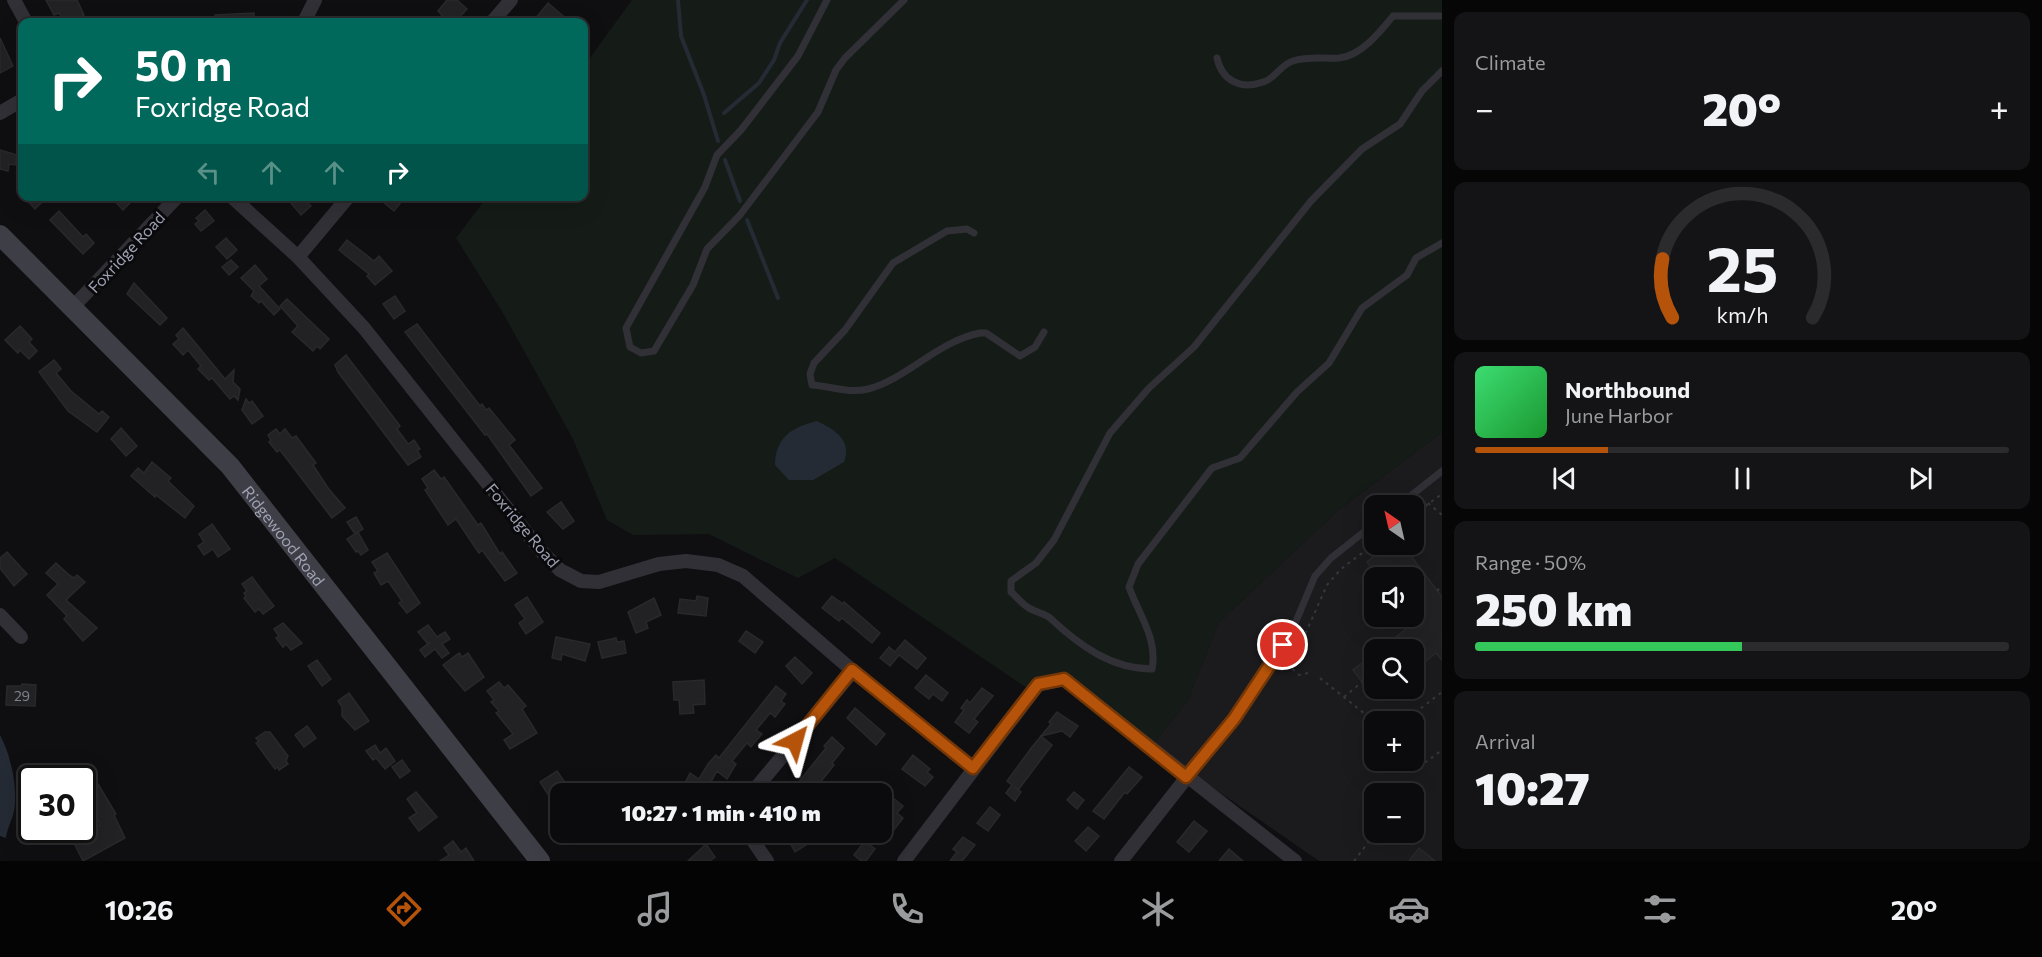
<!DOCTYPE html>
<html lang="en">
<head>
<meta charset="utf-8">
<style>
  body { margin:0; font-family:Commissioner,sans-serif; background:#141416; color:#f1f3f6; height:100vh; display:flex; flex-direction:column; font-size:22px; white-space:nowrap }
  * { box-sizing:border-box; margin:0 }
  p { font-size:20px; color:#9a9b9d }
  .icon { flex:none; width:33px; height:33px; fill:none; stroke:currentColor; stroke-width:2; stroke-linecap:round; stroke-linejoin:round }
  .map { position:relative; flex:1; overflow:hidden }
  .sheet { display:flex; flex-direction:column; gap:12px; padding:12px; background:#060607; width:600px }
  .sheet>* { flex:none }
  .banner { position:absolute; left:18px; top:18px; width:570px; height:183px; border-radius:12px; box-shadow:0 6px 24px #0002,0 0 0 2px #2b2b2e; background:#00695c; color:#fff; overflow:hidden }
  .needle { width:39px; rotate:326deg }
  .controls { position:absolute; left:1364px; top:495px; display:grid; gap:12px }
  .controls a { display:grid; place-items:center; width:60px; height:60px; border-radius:12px; background:#0b0b0d; box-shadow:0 6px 24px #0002,0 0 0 2px #2b2b2e; font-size:30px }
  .speed { position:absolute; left:18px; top:765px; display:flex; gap:12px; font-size:30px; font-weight:700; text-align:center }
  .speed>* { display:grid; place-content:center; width:78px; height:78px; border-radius:50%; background:#0b0b0d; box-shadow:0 6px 24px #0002,0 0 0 2px #2b2b2e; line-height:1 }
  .speed .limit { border:3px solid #111; border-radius:9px; background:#fff; color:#111 }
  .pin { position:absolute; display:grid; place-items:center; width:51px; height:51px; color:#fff; margin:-26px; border:3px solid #fff; border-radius:50%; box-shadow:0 2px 6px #0007 }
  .me { position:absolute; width:66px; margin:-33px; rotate:39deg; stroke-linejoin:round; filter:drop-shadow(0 0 4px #0008) }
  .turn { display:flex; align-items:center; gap:21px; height:126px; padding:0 18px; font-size:27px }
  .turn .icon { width:78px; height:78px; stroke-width:2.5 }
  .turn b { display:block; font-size:42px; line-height:51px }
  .lanes { display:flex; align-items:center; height:57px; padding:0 18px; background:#0003; justify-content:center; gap:30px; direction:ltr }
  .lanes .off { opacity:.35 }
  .big { font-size:45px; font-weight:800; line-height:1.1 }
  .sheet .tile { flex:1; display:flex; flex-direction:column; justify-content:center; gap:9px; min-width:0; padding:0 21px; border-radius:12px; background:#141416 }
  .sheet .dial { align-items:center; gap:0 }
  .dial svg { height:156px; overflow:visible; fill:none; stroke:#2b2b2e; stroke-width:7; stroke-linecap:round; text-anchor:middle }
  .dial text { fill:#f1f3f6; stroke:none }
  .song { display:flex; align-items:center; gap:18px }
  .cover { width:72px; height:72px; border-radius:9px; background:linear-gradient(135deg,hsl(140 70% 55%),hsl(130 70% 35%)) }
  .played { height:6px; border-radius:3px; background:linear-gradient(90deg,#b45309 25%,#2b2b2e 25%) }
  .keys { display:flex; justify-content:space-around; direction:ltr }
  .heat { display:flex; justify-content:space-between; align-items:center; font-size:33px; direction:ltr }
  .charge { height:9px; border-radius:4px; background:linear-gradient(90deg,#34c759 50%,#2b2b2e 0) }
  .trip { position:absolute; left:550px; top:783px; width:342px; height:60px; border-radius:12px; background:#0b0b0d; box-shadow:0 6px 24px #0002,0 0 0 2px #2b2b2e; font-weight:800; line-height:60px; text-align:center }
  .tab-bar { display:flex; height:96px; justify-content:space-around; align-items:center; background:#040405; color:#9a9b9d }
  .tab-bar .icon { width:42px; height:42px }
  .tab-bar .current { color:#b45309 }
  .tab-bar b { font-size:27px; color:#f1f3f6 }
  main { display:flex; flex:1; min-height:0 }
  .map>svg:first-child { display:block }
</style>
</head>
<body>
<main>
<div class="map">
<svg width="1442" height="861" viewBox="0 0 1442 861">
  <rect width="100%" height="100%" fill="#0f0f11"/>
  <!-- built -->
  <path fill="#1b1b1e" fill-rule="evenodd" d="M1442,432v429h-123l-117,-81 -47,-38 33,-42 31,-78 116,-109zM1374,506h39v38h-39zM1374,578h39v38h-39zM1374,650h39v38h-39zM1374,722h39v38h-39zM1374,794h39v38h-39z"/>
  <!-- green -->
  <path fill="#151c17" d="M632,0h810v432l-107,81 -116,109 -31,78 -33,42 -88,-68h-17l-23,14 -192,-130 -37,20 -89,-44 -76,1 -26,-15 -34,-81 -70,-126 -47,-75 31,-41 97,-1v-130z"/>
  <!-- water -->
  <g fill="#252b35">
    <path d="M817,421c18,9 35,19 27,41l-31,18h-24l-14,-15c0,-28 18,-38 42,-44z"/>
    <path d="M0,735c11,20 18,54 14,76 -2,10 -7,17 -8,27l-6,-2z"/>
  </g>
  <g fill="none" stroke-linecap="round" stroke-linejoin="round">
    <!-- stream -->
    <g stroke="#252b35" stroke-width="4">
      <path d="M678,0l3,36 23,59 14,46"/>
      <path d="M724,113l35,-30 15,-23 6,-17 27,-43"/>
      <path d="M725,160l15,41"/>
      <path d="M747,220l31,78"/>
    </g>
  </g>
  <!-- building -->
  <g fill="#222225" stroke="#29292d" stroke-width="1.5">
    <path d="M46,0h31l7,15 -7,4 2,3h-15l-5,-9 -5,2z"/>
    <path d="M447,0h10l10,9 -12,13h-19l6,-7 -4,-4z"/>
    <path d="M548,3l22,19h-31l-4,-3z"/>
    <path d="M254,13l1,9h-40v-7z"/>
    <path d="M0,38l13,28 -13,7z"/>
    <path d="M0,150l17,5 -2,10 -6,-1 -1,7 -8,-2z"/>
    <path d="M23,196h25l-13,13z"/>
    <path d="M110,196h27l-14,14z"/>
    <path d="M285,196h28l-6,6 4,4 -10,9z"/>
    <path d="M388,196h18l-12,15 -11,-9z"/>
    <path d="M205,210l9,11 -13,10 -6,-7 4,-3 -3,-3z"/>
    <path d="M59,211l24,26 3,-3 8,9 -11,11 -33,-34z"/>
    <path d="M226,238l11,12 -10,9 -11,-12z"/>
    <path d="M347,240l27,21 5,-5 13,15 -17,14 -8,-9 2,-2 -30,-24z"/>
    <path d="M231,260l7,7 -9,8 -7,-8z"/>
    <path d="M255,265l12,14 -8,7 21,23 -6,6 -13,-14 -2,2 -8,-7 3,-5 -13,-13z"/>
    <path d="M134,283l33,35 -7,7 -33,-31z"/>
    <path d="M395,296l10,15 -11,8 -11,-15z"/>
    <path d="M287,299l42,40 -9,10 -3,-3 -4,5 -21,-19 6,-6 -18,-20z"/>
    <path d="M417,324l63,82 2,-2 4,6 3,-2 26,32 -6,5 33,43 -11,8 -44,-62 -2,1 -80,-103z"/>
    <path d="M20,326l12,13 -3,3 8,9 -8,8 -9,-9 -2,3 -13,-13z"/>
    <path d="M183,328l42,51 9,-9 -1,12 7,7 -2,11 -4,-4 -4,3 -18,-21 -3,2 -11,-11 3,-3 -13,-16 -5,5 -10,-11 6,-5 -3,-4z"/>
    <path d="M346,355l54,71 -3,3 11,15 6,-4 6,9 -3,1 4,7 -13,8 -70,-93 -3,-7z"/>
    <path d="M54,360l7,9 -5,4 15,18 28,23 3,-3 7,6 -12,15 -29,-21 -29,-39z"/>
    <path d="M246,399l3,4 3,-2 11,15 -11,8 -10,-14z"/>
    <path d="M121,428l16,18 -11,10 -15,-17z"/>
    <path d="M276,429l4,5 5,-5 7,9 4,-2 20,27 -3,2 15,23 17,20 -13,10 -52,-68 -3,2 -8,-10 2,-2 -3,-5z"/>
    <path d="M152,462l19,16 -3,3 26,25 -9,12 -29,-23 -1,2 -24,-21 7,-8 6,5z"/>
    <path d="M434,470l7,9 3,-2 34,48 3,-2 19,31 2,-2 15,21 -12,8 -23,-31 -3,3 -23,-34 -8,6 -23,-35 3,-2 -6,-9z"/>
    <path d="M1422,498l5,7 -14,11v-11z"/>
    <path d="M561,502l13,19 -11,8 -16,-17z"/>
    <path d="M356,517l7,12 -8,5 -8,-12z"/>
    <path d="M212,524l18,25 -12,8 -5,-8 -9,6 -6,-9 6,-4 -5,-8z"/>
    <path d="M358,532l10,18 -7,5 -3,-4 -2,1 -9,-13z"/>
    <path d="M1389,544h13l40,53v63l-6,-7 -23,18v-21h-34l35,-27 -1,-45h-34l-12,-16z"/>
    <path d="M7,552l20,22 -13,12 -14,-18v-10z"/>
    <path d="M387,553l33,50 -13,10 -8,-10 3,-2 -14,-20 -7,4 -7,-12 4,-2 -6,-9z"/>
    <path d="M56,563l12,11 6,4 3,-3 8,7 -19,18 31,28 -14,13 -19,-22 3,-3 -20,-21 11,-11 -12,-11z"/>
    <path d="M252,577l22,29 -11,8 -4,-5 -4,3 -11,-14 2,-1 -2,-4 3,-2 -5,-7z"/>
    <path d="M697,596l11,2 -2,18 -28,-3 2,-14 16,2z"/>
    <path d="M832,596l11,8 1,-2 36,31 -8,10 -30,-25 -3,3 -17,-13z"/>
    <path d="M527,597l16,25 -17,12 -7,-11 6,-4 -10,-14z"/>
    <path d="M654,598l7,17 -15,7 2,6 -12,5 -8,-21z"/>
    <path d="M283,623l19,20 -11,7 -5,-6 -3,3 -7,-9 3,-2 -5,-7z"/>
    <path d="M428,625l9,12 8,-5 5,7 -8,5 7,9 -7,5 -7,-9 -10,8 -5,-7 10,-8 -2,2 -10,-12z"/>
    <path d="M746,631l17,11 -8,11 -16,-12z"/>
    <path d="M556,637l34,7 -5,17 -23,-7 -1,6 -9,-2z"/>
    <path d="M616,638l1,4 7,-1 2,12 -24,5 -4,-16z"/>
    <path d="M905,640l21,18 -9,11 -18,-14 -9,11 -10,-8 9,-11 6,5z"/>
    <path d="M459,653l3,4 6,-4 16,24 -19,14 -22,-26z"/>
    <path d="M1374,654v34h16l-15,11 -22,-29z"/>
    <path d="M795,657l17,16 -10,11 -16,-18z"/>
    <path d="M317,660l14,19 -9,7 -14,-20z"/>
    <path d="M926,675l22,18 -6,8 -9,-7 -4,5 -14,-11z"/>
    <path d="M704,680l1,24 -12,1 1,8 -14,1 -1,-14h-5l-1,-18z"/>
    <path d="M499,682l5,6 4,-3 18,21 -4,3 15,24 -27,16 -6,-9 9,-6 -17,-21 3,-2 -8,-9 3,-2 -7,-9z"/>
    <path d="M22,684l14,1 -1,21 -29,-1 1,-19h14z"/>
    <path d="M776,686l10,8 -5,7 4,3 -10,13 -5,-4 -14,17 6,4 -11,13 -4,-4 -15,18 4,3 -9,15 -10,-8 -9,16 -3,-1 -5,8h-14l5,-9 -5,-4 4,-8 9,6 9,-15 8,-9 3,3z"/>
    <path d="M982,688l11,8 -19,23 4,3 -9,11 -14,-11 9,-12 -3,-2 6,-8 3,3z"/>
    <path d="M349,693l20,28 -14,9 -13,-14v-9l-4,-6z"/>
    <path d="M855,708l30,26 -9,11 -29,-27z"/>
    <path d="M1057,712l21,14 -8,11 -8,-6 -21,5 11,9 -34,45 -3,-3 6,5 -6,9 -9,-8 6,-8 -5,-4 25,-34 19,-23 -2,-2z"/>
    <path d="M307,726l9,12 -12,9 -9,-12z"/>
    <path d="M265,732h5l18,24 -2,5 2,3 -9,6 -1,-3 -3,2 -19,-26 3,-2 -3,-3z"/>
    <path d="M832,737l12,11 -12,15 2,2 -23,29h-22l37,-46 -2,-2z"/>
    <path d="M375,745l5,8 6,-5 9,13 -10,8 -9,-11 -3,2 -7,-9z"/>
    <path d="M913,755l17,14 -3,3 6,5 -8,9 -23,-17z"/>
    <path d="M402,760l8,11 -10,7 -8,-11z"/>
    <path d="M1129,767l13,10 -15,17 -2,-2 -21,27 -11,-8z"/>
    <path d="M557,771l11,16 -17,12 -11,-17z"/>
    <path d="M98,784l18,30 -2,1 11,23 -42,23 -12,-24 29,-12 -14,-35z"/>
    <path d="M416,792l21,25 -18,14 -10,-13 8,-5 -10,-14z"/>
    <path d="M1074,792l10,8 -7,9 -10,-9z"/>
    <path d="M893,798l10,8 -6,7 6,5 -10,13 -11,-9v-10z"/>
    <path d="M990,807l10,8 -12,16 -11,-8z"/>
    <path d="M1194,821l13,10 -18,21 -12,-10z"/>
    <path d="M1088,827l11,9 -13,15 -11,-10z"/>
    <path d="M784,832h17l8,11 -14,9z"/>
    <path d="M963,837l12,8 -13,16h-12l7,-9 -4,-3z"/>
    <path d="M453,841l8,11 5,-4 8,13h-34l9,-6 -5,-7z"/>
    <path d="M865,841l10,8 -9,12h-5l-7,-6z"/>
    <path d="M706,844l9,13 -5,4h-22z"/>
    <path d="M1419,848l16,13h-26z"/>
    <path d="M1229,849l14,12h-24z"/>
  </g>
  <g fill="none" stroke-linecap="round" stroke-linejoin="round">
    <!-- path -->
    <g stroke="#36373d" stroke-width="2" stroke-dasharray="3 4.5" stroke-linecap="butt">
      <path d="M1428,503l14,12"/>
      <path d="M1413,515l29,-21"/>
      <path d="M1374,544l6,8"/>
      <path d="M1437,591l5,-5"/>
      <path d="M1287,664l12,11 13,-3"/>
      <path d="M1281,671l22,-32 24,-54 14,-16 33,-25"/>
      <path d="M1320,678l55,44"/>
      <path d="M1344,697l18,-15"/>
      <path d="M1403,722l39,-30"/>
      <path d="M1413,752l13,10 16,-12"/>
      <path d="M1354,861l22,-29"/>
    </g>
    <!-- service -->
    <g stroke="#303036" stroke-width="7">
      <path d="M827,0l-29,56 -57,74 -24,25 -12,32 -79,141 4,19 11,6 13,-2 39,-66 14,-36 33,-34 78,-103 18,-42 9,-12 59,-58"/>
      <path d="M1217,58c5,23 24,32 46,24 12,-3 17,-17 30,-21 16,-5 30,-2 46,-3 22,-2 41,-26 54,-42h49"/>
      <path d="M1442,71l-20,20 -22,33 -38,25 -51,52 -117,146 -45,41 -39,45 -56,107 -18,23 -25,18v11c6,5 11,12 18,16 6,4 15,5 21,10 29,27 61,51 102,51 6,-30 -13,-54 -23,-82l9,-23 74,-96 28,-10 57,-66 32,-29 33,-55 45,-33 9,-17 26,-15"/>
      <path d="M974,233l-7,-4 -20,2 -54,32 -48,67 -31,33 -4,11 2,11c19,1 36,9 56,4 37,-9 70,-48 112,-56h6l34,23 15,-9 9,-15"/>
      <path d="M1398,506l44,-35"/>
      <path d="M1187,776l47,-57 39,-55 21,-38 21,-50 16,-18 43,-34"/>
    </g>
    <!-- minor -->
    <g stroke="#303036" stroke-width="14">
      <path d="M14,0l12,22"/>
      <path d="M304,22l11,-22"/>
      <path d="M492,22l19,-22"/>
      <path d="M0,113l22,-13"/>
      <path d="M231,196l67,61 66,71 178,224 18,18 21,11 18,1 60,-18 27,-3 32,4 25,11 110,95 120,97"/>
      <path d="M298,257l51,-61"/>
      <path d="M73,307l105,-111"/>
      <path d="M0,615l21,22"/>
      <path d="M751,794l102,-123"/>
      <path d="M747,832l20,29"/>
      <path d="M904,861l134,-176 26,-6 231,182"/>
      <path d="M1121,861l66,-84"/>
    </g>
    <!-- secondary -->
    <path stroke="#3e3e46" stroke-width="20" id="s1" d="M0,235l230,231 310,395"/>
  </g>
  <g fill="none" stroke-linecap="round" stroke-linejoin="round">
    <!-- route casing -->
    <g stroke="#753606" stroke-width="15">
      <path id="route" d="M795,741l57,-71 121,98 65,-84 26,-5 122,98 48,-58 49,-74"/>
    </g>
    <!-- route -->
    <use href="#route" stroke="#b45309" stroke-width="10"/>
  </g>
  <g text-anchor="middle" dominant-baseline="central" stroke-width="6" stroke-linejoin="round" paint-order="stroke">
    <!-- number labels -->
    <g font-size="14" fill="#7f818f">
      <text x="22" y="695">29</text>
    </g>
    <!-- street labels -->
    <g font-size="16" fill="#9fa2b3" stroke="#0a0a0c">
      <text transform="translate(126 252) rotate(-47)">Foxridge Road</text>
      <text transform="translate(523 525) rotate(50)">Foxridge Road</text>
      <text stroke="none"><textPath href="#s1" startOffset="414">Ridgewood Road</textPath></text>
    </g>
  </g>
</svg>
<div class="controls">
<a><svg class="needle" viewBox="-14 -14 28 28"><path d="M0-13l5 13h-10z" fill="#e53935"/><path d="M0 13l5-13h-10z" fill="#9a9b9d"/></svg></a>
<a><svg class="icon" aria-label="sound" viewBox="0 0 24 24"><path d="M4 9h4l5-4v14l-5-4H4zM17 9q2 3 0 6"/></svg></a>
<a><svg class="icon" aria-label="search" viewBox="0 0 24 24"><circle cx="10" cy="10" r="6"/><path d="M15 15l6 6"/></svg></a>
<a>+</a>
<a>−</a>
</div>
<div class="speed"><div class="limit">30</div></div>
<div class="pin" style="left:1283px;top:645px;background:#d93025"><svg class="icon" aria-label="arrive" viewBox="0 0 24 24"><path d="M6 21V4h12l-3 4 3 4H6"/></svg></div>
<svg class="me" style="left:795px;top:741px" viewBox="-20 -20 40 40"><path d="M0-17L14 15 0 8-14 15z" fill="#b45309" stroke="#fff" stroke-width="4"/></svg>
<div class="trip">10:27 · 1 min · 410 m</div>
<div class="banner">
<div class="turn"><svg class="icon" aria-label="right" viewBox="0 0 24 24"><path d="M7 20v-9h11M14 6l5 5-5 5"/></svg><div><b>50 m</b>Foxridge Road</div></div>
<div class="lanes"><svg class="icon off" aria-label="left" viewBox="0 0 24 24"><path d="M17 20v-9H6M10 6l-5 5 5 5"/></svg><svg class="icon off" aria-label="ahead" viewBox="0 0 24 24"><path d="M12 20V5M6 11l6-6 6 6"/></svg><svg class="icon off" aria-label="ahead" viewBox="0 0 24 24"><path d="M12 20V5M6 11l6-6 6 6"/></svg><svg class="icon" aria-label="right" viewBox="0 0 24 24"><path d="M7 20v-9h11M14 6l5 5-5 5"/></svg></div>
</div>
</div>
<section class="sheet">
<div class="tile"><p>Climate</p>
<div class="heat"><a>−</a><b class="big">20°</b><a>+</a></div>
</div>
<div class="tile dial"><svg viewBox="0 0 100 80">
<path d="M14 69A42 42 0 1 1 86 69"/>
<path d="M14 69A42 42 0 0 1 9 39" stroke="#b45309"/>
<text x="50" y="56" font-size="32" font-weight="700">25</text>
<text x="50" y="72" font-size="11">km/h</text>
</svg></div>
<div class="tile">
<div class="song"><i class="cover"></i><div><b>Northbound</b><p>June Harbor</p></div></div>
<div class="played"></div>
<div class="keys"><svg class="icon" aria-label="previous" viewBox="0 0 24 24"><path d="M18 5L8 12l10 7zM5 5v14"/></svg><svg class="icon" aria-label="pause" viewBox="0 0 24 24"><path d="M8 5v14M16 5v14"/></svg><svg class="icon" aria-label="next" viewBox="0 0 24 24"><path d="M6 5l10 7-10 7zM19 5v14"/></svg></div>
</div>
<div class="tile"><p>Range · 50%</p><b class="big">250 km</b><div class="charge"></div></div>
<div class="tile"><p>Arrival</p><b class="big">10:27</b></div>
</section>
</main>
<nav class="tab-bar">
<b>10:26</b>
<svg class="icon current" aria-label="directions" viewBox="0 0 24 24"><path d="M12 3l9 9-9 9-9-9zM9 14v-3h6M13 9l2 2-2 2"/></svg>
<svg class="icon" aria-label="music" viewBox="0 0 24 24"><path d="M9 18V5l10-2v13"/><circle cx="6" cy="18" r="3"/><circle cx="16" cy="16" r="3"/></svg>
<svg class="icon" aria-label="phone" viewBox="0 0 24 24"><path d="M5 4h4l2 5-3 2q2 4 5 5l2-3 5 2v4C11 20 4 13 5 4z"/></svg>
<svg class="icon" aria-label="climate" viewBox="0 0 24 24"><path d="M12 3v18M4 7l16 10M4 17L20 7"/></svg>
<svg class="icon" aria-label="car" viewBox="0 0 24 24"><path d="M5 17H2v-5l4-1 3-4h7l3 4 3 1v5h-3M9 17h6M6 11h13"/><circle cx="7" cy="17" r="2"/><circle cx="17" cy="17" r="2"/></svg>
<svg class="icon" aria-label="filters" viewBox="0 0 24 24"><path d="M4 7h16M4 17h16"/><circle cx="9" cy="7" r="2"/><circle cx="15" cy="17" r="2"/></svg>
<b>20°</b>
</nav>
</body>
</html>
